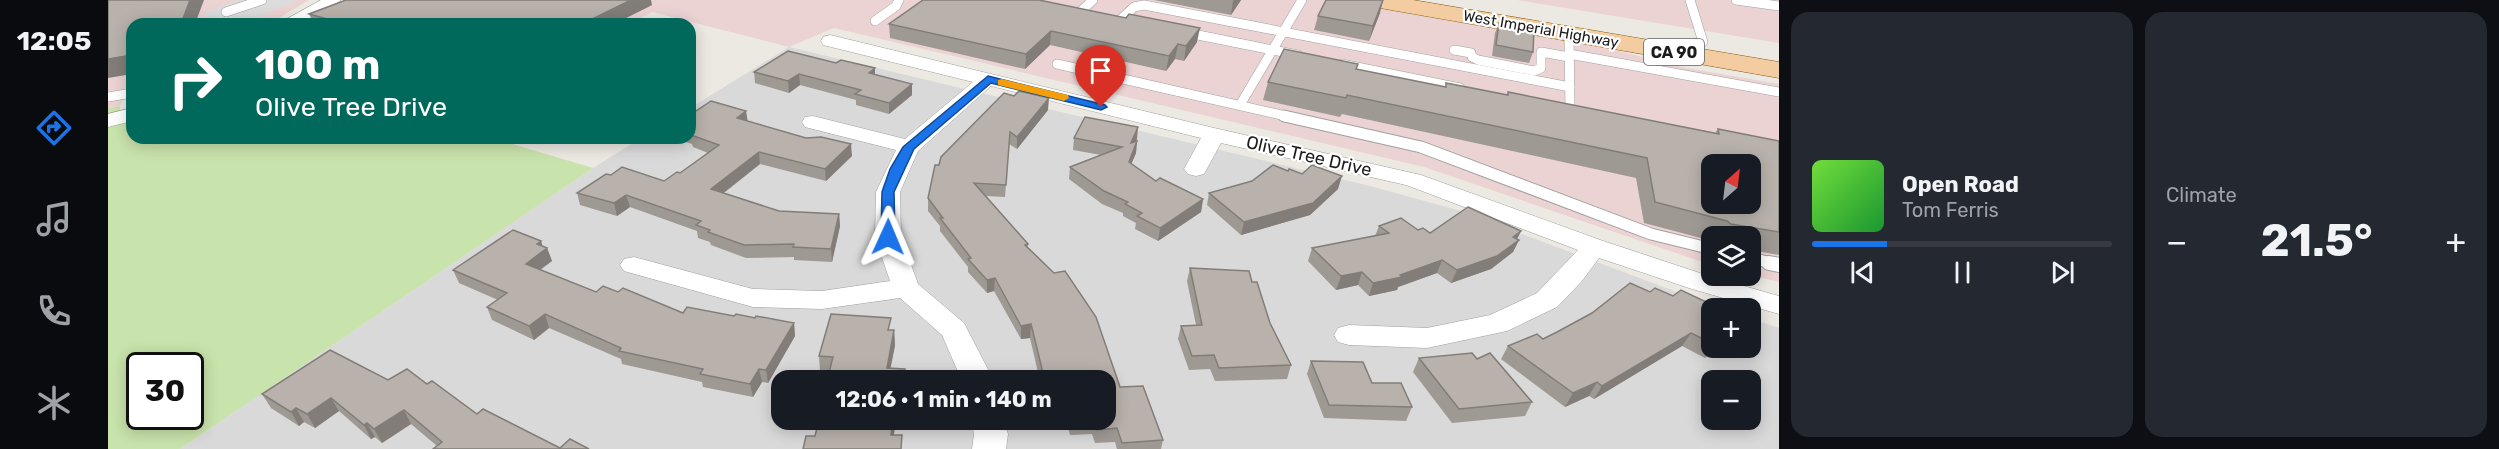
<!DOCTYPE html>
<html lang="en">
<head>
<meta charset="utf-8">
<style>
  body { margin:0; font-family:Rubik,sans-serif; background:#242831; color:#f1f3f6; height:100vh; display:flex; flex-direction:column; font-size:22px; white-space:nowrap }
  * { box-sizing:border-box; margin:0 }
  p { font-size:20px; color:#9ea1a6 }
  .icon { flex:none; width:33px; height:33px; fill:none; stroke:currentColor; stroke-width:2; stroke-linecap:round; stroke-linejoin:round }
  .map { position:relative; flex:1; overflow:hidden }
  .drawer { display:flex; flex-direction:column; gap:12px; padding:12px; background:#0d0f14; width:720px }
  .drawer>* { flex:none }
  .top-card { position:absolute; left:18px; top:18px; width:570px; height:126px; border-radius:18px; box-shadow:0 3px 15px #0003; background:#00695c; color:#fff; overflow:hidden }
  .needle { width:39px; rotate:28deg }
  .tools { position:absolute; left:1593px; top:154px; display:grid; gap:12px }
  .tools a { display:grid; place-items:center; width:60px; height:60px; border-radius:12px; background:#171b24; box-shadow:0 3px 15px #0003; font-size:30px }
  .speed { position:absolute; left:18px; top:352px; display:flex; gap:12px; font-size:30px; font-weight:700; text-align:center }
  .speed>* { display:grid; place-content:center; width:78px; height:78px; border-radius:50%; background:#171b24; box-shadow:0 3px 15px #0003; line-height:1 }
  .speed .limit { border:3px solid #111; border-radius:9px; background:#fff; color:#111 }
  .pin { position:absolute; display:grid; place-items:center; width:51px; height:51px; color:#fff; margin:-62px -26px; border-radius:50% 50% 50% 0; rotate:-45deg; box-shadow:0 0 6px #0007 }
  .pin .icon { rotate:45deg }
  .me { position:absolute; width:66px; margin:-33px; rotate:1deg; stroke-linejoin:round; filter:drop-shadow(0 0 4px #0008) }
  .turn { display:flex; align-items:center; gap:21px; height:126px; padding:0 30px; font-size:27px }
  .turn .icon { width:78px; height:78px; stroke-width:2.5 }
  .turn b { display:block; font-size:42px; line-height:51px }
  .big { font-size:45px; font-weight:700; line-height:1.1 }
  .drawer .card { flex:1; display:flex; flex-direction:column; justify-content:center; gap:9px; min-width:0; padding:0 21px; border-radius:18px; background:#242831 }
  .song { display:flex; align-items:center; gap:18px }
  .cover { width:72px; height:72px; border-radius:9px; background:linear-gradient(135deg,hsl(100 70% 55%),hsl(130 70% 35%)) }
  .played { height:6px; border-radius:3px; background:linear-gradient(90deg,#1a73e8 25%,#363941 25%) }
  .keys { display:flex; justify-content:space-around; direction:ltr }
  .heat { display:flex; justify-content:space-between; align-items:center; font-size:33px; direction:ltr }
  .drawer .tiles { flex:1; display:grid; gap:12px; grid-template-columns:repeat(2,1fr) }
  .trip { position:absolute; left:663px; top:370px; width:345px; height:60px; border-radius:18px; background:#171b24; box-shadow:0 3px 15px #0003; font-weight:700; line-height:60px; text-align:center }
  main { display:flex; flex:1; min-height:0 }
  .dock { display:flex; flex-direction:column; width:108px; justify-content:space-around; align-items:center; background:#090b0e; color:#9ea1a6 }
  .dock .icon { width:42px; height:42px }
  .dock .selected { color:#1a73e8 }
  .dock b { font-size:27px; color:#f1f3f6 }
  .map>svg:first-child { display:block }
</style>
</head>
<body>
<main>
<nav class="dock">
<b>12:05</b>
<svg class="icon selected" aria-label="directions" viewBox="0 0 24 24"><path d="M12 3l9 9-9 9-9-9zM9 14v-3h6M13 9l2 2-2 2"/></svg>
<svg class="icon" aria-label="music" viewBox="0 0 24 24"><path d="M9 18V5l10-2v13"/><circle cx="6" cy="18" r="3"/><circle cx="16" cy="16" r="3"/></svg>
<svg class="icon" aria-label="phone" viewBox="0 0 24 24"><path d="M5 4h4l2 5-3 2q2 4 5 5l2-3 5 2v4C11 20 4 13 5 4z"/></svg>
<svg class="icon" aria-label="climate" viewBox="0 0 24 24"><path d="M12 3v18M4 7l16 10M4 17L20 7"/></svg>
</nav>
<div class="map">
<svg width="1671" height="449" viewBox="0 0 1671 449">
  <rect width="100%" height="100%" fill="#ece9e3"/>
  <!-- residential -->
  <path fill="#dad9d9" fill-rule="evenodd" d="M681,47l581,139 91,25 261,98h-10v39h38l1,-29 28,9v121h-1599l413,-281 48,-30h49v-30zM674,381h324v39h-324zM1604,381h38v39h-38z"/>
  <!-- commercial -->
  <g fill="#ecd3d3" fill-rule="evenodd">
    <path d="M0,0h201l-40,24h-137v69l-8,4 -4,9 -12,2z"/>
    <path d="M262,0h961l275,48 81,20 92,16v198l-28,-7 -1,-38h-38l-1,28 -287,-98 -590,-139 -45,19 -137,-35 -23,12h-316zM1604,165h38v39h-38z"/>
    <path d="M1409,0h262v43z"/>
  </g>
  <!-- grass -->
  <path fill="#c9e3ac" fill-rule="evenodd" d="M12,106l-1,16 13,-1v17h360l101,30 -413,281h-72v-341zM32,366h50v51h-50z"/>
  <!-- parking -->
  <path fill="#dcdcdc" d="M130,0h57l2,1 -47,19 -8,-1 -10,5 -20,-1 -8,-10z"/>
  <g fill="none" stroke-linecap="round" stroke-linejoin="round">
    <!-- lane-far2 casing -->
    <g stroke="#a0a0a0" stroke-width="10">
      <g id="lane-far2">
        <path d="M1582,0l13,42"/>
        <path d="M1628,0l43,6"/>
        <path d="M118,12l36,-12"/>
        <path d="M972,12l13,-12"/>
        <path d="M1012,20l14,-13 10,-2 426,82"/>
        <path d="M767,21l21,-15 3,-6"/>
        <path d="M1075,32l115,23"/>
        <path d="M1461,34l1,76 10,1"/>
        <path d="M1346,50l17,3 1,4 6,3 56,11 7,-3v-16l28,5"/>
        <path d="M1461,54l210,38"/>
        <path d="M949,64l233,53"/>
        <path d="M1234,64l118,24"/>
        <path d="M0,97l24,-4"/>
        <path d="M1132,105l62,-105"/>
      </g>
    </g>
    <!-- lane-far1 casing -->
    <g stroke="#a0a0a0" stroke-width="13">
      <g id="lane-far1">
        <path d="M1176,116l137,31 230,87 61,15"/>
        <path d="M1642,258l26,6"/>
      </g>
    </g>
    <!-- lane casing -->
    <g stroke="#a0a0a0" stroke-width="16">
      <path id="lane" d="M1661,263l10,2"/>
    </g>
    <!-- street casing -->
    <g stroke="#a0a0a0" stroke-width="1">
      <g id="street">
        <path d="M213,0h20l-37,24h-22l3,-4z"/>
        <path d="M722,35l384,93 207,47 182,66 109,36 67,19v18l-87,-25 -93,-31 -17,23 -25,26 -50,24 -80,17 -78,-3 -11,-3 -4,-7 4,-7 11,-3 78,3 63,-13 47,-22 41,-43 -172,-65 -185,-42 -17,31 -8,2 -8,-2 -4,-5 17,-31 -210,-52 -73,65 -18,41 1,45 17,47 46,39 30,58h-32l-20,-46 -42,-37 -78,11 -69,-2 -129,-36 -4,-6 4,-6 10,-2 119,32 69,2 68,-10 -15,-44 1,-45 20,-42 -91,-23 -3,-5 3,-5 8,-1 92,23 68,-57 -150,-37 -2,-4 2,-4z"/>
        <path d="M24,108v13l-24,6v-13z"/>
        <path d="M863,420h32l5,14 -2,15h-34l2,-15z"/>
      </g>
    </g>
    <!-- primary casing -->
    <g stroke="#875a0d" stroke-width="1">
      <path id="primary" d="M1255,0h50l366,62v16l-405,-71 -8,-2z"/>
    </g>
    <!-- lane-far2 -->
    <use href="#lane-far2" stroke="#fff" stroke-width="9"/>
    <!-- lane-far1 -->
    <use href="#lane-far1" stroke="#fff" stroke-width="11"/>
    <!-- lane -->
    <use href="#lane" stroke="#fff" stroke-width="14"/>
    <!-- street -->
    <use href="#street" fill="#fff" fill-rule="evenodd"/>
    <!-- primary -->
    <use href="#primary" fill="#f3cca1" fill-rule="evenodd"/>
  </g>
  <!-- wall -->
  <g fill="#9f9994">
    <path d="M815,0l274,42 -13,19 -9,-2 -9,12 -116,-26 -25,24 -135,-31 -1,-14z"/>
    <path d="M1046,0h87l-10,15z"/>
    <path d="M544,5l-38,19h-300l-5,-10z"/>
    <path d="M1272,13l-11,28 -55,-11 4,-14z"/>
    <path d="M1391,23l34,29 -4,11 -37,-7 3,-23z"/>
    <path d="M1248,69l89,18 1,-4 61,12 1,-3 207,41 3,-4 61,12v114l-29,-5v-13h-38v4l-68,-18 -8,-45 -294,-64 -2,3 -77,-17 5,-18z"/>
    <path d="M646,72l121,2 37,21 -23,19 -33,-9v-5l-56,-15 -11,8 -34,-10z"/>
    <path d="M940,110l-31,39 -8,-5 -4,53 -19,-1 42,48v4l92,139 43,53 -2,9h-44l-2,-7 -20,1 -3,-9 -22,1 -4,-15h40v-39h-66l-10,-43 -9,1 -27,-48 -7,2 -19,-21v-5l-28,-36v-5l-12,-15v-13l11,-33z"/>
    <path d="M582,115l58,6 104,35 -26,25 -66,-17 -36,29 55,18 60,3 1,12 -8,36 -38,-2v-3l-48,1 -35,-13 -1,-3 -12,-4 -1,-7 -67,-24 -13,9 -37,-11 -3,-12 34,-18 53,6 16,-8 28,-20 -15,-6 -1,-3 -18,-6h16z"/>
    <path d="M966,138l63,1 -2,3 2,-1 -1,12 -5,11 25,17 47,18 -2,13 -43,29 -23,-12 1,-6 -13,-7v-3l-21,-9 -33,-25 1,-12 31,-12 -28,-5z"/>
    <path d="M1180,171l50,18 -28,26 -69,20 -34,-30 2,-12z"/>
    <path d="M1271,226l39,4 12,3 91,-2 -4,8 2,1 -6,12 -22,17 -40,14 -14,-10 -39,14 -1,3 -28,6 -11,-11 -22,5 -28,-29 4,-13 63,-12z"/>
    <path d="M433,241l1,5 5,2 5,13 -12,9 56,22h22l65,21 72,5 39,5 1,13 -27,47 -6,-1 -9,15 -50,-10 -1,-5 -80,-18 -1,-5 -72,-31 -15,12 -42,-20 -5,-13 11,-7 -39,-17 -6,-13z"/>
    <path d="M1082,268l62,14 18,41 21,42 -4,14 -72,2 -5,-12 -21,1 -11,-31 3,-13 15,-1 -9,-44z"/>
    <path d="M1542,292l23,4 39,13v39h3l-10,10 -23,-12 -88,53 -5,-3 -24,11 -64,-48 7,-13 35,-7z"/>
    <path d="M783,330h3l1,16 -66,27 -9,-1 -1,-16z"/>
    <path d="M1311,358l58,1 55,43 -7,14 -73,7 -39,-51z"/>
    <path d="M1203,361l101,46 -6,14 -82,-3 -17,-44z"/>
    <path d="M280,380l39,4 50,30 83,34 29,1 -152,-3 -26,-22 -29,19 -7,-6 -4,2 -32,-28 -24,17 -11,-6 -5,4 -28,-18 -9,-14z"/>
  </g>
  <!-- shaded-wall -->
  <g fill="#827d78">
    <path d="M82,0h14l-9,24h-14z"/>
    <path d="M523,0h20l1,5 -38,19h-32z"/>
    <path d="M1126,0h7l-10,15 2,-14z"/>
    <path d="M1275,0l-3,13 -11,28 4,-15z"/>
    <path d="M1092,28l-3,14 -13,19 2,-15z"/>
    <path d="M943,31l-1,14 -25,24 1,-15z"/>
    <path d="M1070,44l-3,15 -9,12 3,-15z"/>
    <path d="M24,55v19l-24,4v-19z"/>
    <path d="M767,68v11l-6,-6z"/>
    <path d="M691,74l1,11 -11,8 -1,-12z"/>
    <path d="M804,84v11l-23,19v-11z"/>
    <path d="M941,98l-1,12 -31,39v-12z"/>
    <path d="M638,111l2,12 -11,-5z"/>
    <path d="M1030,127l-1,12 -7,16 1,-12z"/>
    <path d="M1029,141l-1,12 -9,21 2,-12z"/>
    <path d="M743,144l1,12 -26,25 -1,-12z"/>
    <path d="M651,152l1,12 -47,37 -2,-12z"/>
    <path d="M1234,176l-4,13 -28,26 -69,20 3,-13z"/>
    <path d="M518,195l4,12 -13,9 -3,-13z"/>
    <path d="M1095,199l-2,13 -43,29 2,-13z"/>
    <path d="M731,214l1,12 -8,36 -1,-13z"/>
    <path d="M1413,231l-5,10 3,-1 -6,12 -22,17 -40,14 6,-13 56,-33z"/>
    <path d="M433,241l3,10 3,-3 5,13 -22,16 -4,-13 11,-20z"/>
    <path d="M1334,260l-5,13 -39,14 -1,3 -28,6 4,-13z"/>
    <path d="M1254,272l-4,13 -22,5 5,-14z"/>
    <path d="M887,278l-1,13 -7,2v-13z"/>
    <path d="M437,314l4,14 -15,12 -5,-14z"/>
    <path d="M686,323l1,13 -27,47 -2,-13z"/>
    <path d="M923,324l-1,14 -9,1v-13z"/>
    <path d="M786,330l1,16 -7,35 -1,-13z"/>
    <path d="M1583,333l-9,13 -88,53 8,-13z"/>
    <path d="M1604,348h3l-10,10z"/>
    <path d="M651,369l3,13 -9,15 -3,-13z"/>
    <path d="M1489,382l-8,14 -24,11 8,-14z"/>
    <path d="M223,398l8,13 -24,17 -8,-14z"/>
    <path d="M188,408l8,14 -5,4 -8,-14z"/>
    <path d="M296,410l7,14 -29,19 -8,-14z"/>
    <path d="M785,420h3l-4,29 -1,-14z"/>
    <path d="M259,423l8,14 -4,2 -7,-14z"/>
  </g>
  <!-- building -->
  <g fill="#b9b2ac" stroke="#827d78" stroke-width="1.5" fill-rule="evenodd">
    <path d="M0,0h82l-9,24h-49v31l-24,4z"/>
    <path d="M238,0h285l-49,24h-237l-36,-10z"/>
    <path d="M815,0h116l87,18 3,-4 71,14 -14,18 -8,-2 -9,12 -118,-25 -25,23 -137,-30z"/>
    <path d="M1218,0h57l-10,26 -55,-10z"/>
    <path d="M1391,23l35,6 -1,23 -37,-7z"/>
    <path d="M1176,49l74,15 -2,5 90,18v-4l62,12v-3l211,42 -1,-5 61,12v91l-48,-8 -4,-3 -72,-19 -8,-44 -300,-63 -1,3 -78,-16zM1604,165h38v39h-38z"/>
    <path d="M680,51l48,12 5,-3 34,8 -6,5 43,11 -23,19 -34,-9 6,-4 -62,-16 -11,7 -34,-9z"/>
    <path d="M911,91l30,7 -32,39 -7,-5 -4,53 -32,-2 54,61 -3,1 29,28 11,-2 31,46 24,70 23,-1 20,54 -41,3 -5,-15 -20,2 -3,-10 -22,2 -1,-2h35v-39h-46l-2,-9 -15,1 -12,-49 -10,2 -26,-48 -8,2 -19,-21 3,-1 -31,-40h3l-15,-20 7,-33h4l2,-8 63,-64 10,3z"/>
    <path d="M603,101l35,10 -9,7 69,20 15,-1 30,7 -26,25 -66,-17 -48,37 68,22 60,3 -8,35 -38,-2 1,-3 -50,1 -36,-13 2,-2 -14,-5 5,-4 -75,-26 -12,8 -37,-10 29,-19 5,1 11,-8 42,14 13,-9 3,1 39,-28 -28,-10 3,-2 -4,-1v-17z"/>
    <path d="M977,117l53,10 -7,16 6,-2 -8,21 27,19 4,-3 43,21 -43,29 -23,-12 5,-3 -17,-9 3,-2 -24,-11 -34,-24 52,-20 -48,-9z"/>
    <path d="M1165,165l15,6 1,-2 13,5 10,-9 30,11 -29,27 -69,19 -35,-29 43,-12z"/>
    <path d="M1360,207l53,24 -8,6 6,3 -22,16 -40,14 -15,-10 -42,15 2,2 -29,6 -11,-11 -21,4 -29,-28 77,-15 -10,-7 22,-8 17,12 5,-2 7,5z"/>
    <path d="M405,230l28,11 -4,3 10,4 -21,16 70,28 7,-6 15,6 5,-4 60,25 4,-6 47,9 2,-2 19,4 1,-2 38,7 -28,47 -7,-1 -9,15 -50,-10 3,-5 -84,-18 2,-3 -76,-34 -16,12 -42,-19 20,-14 -54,-23z"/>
    <path d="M1082,268l59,3 3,11h5l13,41 21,42 -72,3 -5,-13 -22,1 -11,-30 21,-1z"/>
    <path d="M1522,283l20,9 5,-4 18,8 8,-6 40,19h-9v34l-21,-10 -89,53 -5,-4 -24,11 -65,-47 29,-12 6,5 14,-7 35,-19z"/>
    <path d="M723,314l60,4 -3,12h6l-7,38 18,1 -2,12h-76l6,-24 -14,-1z"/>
    <path d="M222,350l58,30 19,-11 20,15 5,-3 45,33 6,-5 77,39 10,-9 19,10h-156l9,-7 -38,-32 -30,19 -7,-6 -3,2 -33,-27 -24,16 -11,-6 -5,4 -29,-18z"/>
    <path d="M1364,353l5,6 13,-6 42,49 -73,7 -40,-51z"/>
    <path d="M1203,361l52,1 9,21h29l11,24 -83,-2z"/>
    <path d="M711,420h74l-2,15h11l-1,14h-98l3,-13h9z"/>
  </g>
  <!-- route -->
  <path fill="#1a73e8" stroke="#114b97" stroke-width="1.5" d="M880,76l117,29 2,2 -6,3 -110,-27 -77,66 -20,43 1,45 -3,3h-9l-2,-3 1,-45 8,-23 13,-22z"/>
  <!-- slow -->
  <path fill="#f59e0b" d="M894,79l66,16 1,3 -5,3 -66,-16v-5z"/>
  <g text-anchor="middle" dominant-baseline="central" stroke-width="4.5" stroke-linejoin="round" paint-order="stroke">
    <!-- far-street labels -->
    <g font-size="15" fill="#1c1c1c" stroke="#fff">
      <text transform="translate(1433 29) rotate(10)">West Imperial Highway</text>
    </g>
    <!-- shield labels -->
    <rect fill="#fff" stroke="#606060" stroke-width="1.5" x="1536" y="39" width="60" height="26" rx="4.5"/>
    <g font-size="16" font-weight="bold" fill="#1c1c1c">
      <text x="1566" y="52">CA 90</text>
    </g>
    <!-- street labels -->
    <g font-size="18" fill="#1c1c1c" stroke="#fff">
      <text transform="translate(1201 156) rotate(13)">Olive Tree Drive</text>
    </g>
  </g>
</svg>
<div class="tools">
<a><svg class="needle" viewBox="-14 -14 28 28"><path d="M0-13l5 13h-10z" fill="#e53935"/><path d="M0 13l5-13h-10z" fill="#9ea1a6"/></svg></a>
<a><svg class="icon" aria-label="layers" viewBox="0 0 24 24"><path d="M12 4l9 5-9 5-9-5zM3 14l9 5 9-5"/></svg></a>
<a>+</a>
<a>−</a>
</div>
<div class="speed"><div class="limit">30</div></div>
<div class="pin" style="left:993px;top:107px;background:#d93025"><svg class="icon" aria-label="arrive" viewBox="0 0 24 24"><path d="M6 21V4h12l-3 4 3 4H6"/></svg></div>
<svg class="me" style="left:780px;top:237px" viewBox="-20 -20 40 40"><path d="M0-17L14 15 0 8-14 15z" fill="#1a73e8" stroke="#fff" stroke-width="4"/></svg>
<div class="trip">12:06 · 1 min · 140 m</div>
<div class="top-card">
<div class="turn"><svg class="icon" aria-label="right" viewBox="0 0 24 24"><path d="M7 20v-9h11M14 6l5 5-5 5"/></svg><div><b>100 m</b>Olive Tree Drive</div></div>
</div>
</div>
<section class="drawer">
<div class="tiles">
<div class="card">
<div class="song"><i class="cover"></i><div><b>Open Road</b><p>Tom Ferris</p></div></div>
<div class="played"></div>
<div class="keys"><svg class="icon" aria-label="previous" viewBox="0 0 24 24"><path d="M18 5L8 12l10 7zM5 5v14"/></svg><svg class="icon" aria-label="pause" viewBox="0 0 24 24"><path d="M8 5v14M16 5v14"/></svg><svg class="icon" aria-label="next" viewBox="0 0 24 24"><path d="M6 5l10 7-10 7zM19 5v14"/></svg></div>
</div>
<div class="card"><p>Climate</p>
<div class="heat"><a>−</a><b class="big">21.5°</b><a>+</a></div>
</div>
</div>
</section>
</main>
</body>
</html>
